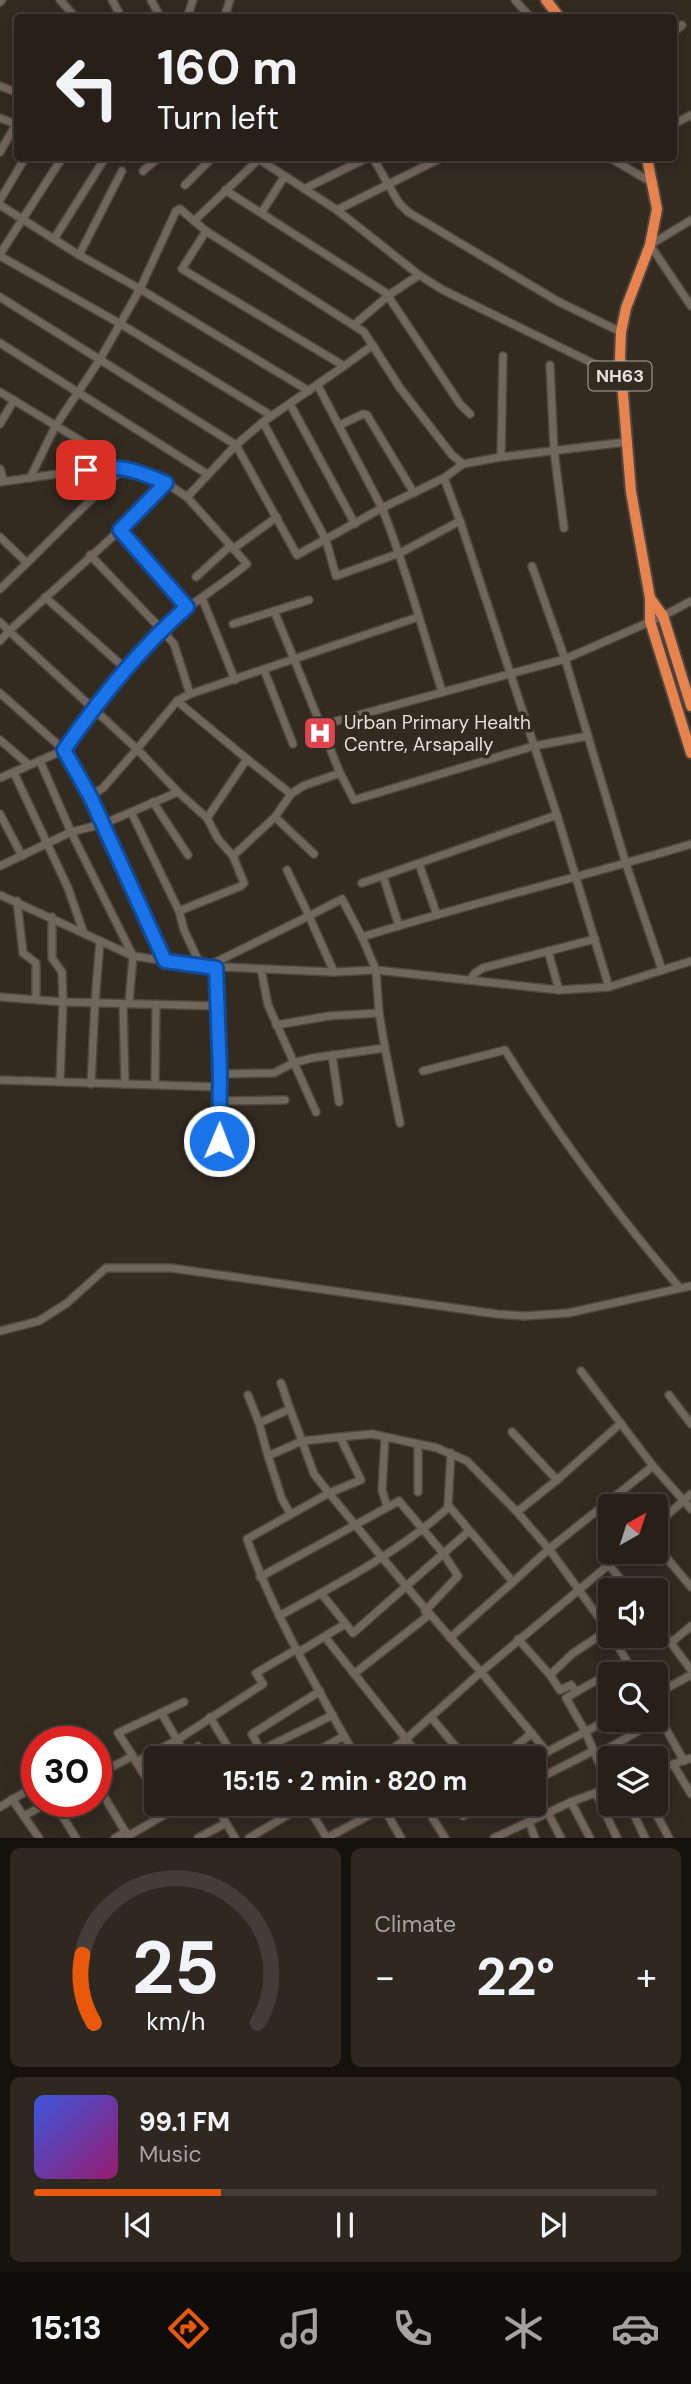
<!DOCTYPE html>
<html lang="en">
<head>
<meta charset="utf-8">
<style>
  body { margin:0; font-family:"DM Sans",sans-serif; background:#2e2821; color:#f1f3f6; height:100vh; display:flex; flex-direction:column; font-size:26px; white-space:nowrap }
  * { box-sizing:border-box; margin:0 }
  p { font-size:23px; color:#a4a3a2 }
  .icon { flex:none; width:38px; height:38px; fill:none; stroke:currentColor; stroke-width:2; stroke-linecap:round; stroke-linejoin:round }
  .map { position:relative; height:1838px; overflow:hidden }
  .sheet { display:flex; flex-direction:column; gap:10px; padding:10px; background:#15120d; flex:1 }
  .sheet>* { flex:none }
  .banner { position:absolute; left:14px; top:14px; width:663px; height:147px; border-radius:7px; box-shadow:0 4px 18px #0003,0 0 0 2px #423e37; background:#262018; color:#f1f3f6; overflow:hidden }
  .needle { width:46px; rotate:39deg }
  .fabs { position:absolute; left:598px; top:1494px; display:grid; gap:14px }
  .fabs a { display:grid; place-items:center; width:70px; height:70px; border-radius:7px; background:#262018; box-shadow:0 4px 18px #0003,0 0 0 2px #423e37; font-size:35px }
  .speed { position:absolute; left:21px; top:1726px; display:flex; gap:14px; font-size:35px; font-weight:700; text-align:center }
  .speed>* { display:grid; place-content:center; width:91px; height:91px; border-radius:50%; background:#262018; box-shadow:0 4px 18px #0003,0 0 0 2px #423e37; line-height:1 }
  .speed .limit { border:10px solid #d22; background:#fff; color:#111 }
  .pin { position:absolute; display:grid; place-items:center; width:60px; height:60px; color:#fff; margin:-30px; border-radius:14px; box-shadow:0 4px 10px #0006 }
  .me { position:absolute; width:77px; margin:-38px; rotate:1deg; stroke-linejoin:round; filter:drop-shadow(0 0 5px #0008) }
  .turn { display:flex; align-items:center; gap:24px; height:147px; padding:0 28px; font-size:32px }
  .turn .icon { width:91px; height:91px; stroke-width:2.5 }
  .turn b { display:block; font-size:49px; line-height:60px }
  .big { font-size:52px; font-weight:700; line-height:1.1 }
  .sheet .widget { flex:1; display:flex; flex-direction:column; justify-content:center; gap:10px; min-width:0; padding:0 24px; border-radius:10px; background:#2e2821 }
  .sheet .dial { align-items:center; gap:0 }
  .dial svg { height:182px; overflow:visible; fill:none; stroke:#423e37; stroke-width:7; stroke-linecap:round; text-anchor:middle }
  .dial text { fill:#f1f3f6; stroke:none }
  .song { display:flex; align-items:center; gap:21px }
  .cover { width:84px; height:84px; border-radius:10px; background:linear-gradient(135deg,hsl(230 70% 55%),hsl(320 70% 35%)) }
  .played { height:7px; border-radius:4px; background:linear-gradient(90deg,#ea580c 30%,#423e37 30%) }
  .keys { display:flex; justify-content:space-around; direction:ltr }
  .heat { display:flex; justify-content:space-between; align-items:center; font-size:38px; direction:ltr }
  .sheet .tiles { flex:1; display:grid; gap:10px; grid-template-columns:1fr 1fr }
  .widget:last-child { grid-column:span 2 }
  .trip { position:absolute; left:144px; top:1746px; width:402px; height:70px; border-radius:7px; background:#262018; box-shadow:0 4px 18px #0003,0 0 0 2px #423e37; font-weight:700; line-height:70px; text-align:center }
  .tabs { display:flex; height:112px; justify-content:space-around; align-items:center; background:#0f0d0a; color:#a4a3a2 }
  .tabs .icon { width:49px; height:49px }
  .tabs .current { color:#ea580c }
  .tabs b { font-size:32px; color:#f1f3f6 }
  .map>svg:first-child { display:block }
</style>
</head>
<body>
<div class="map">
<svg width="691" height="1838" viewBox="0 0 691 1838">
  <rect width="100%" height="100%" fill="#332a20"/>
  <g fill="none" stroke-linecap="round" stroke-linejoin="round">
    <!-- minor casing -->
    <g stroke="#4f473f" stroke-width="10">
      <g id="minor">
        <path d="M60,0l16,18"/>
        <path d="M112,0l10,18"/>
        <path d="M151,0l10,18"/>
        <path d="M515,0l16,18"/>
        <path d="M0,2l2,-2"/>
        <path d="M187,18l6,-18"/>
        <path d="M224,18l6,-18"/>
        <path d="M674,32l8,-7"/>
        <path d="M0,86l18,7"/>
        <path d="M0,118l16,6"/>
        <path d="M674,124l17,-9"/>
        <path d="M0,152l18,-31"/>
        <path d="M257,158l80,52 82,65 24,15 178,87"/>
        <path d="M373,158l26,45 9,9 151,90 62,30"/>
        <path d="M610,158l41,24"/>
        <path d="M143,171l15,-13"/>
        <path d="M185,185l27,-27"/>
        <path d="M304,189l63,-31"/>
        <path d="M225,190l161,103 74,111 10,10"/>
        <path d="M0,200l25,-42"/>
        <path d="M0,205l79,50 61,34 169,102"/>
        <path d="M337,210l102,-51"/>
        <path d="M262,212l22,-35"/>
        <path d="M691,220l-41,25 41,61"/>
        <path d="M194,221l66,-63"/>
        <path d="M206,231l-24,38 162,97 29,-21"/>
        <path d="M54,239l51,-81"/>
        <path d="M0,254l62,-96"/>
        <path d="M79,255l43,-84"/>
        <path d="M0,256l119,67 153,93"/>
        <path d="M0,297l236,148 61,110 85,-47c24,59 40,122 60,183"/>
        <path d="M355,324l34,-29 30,-20"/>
        <path d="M0,343l207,131"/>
        <path d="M550,365l4,86 10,77"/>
        <path d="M318,386l64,122 62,-30 19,-14"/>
        <path d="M0,392l96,58"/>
        <path d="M290,404l65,120"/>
        <path d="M263,422l63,118 10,36 64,-23 60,-32"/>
        <path d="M0,424l14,-24"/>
        <path d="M340,425l23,-11 4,1 47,78"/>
        <path d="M501,457l2,-101"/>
        <path d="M0,469l4,12"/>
        <path d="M30,478l26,-53 43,-64 41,-72 36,-78 4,-2 26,22 158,101 36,56 52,67 11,9 38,-7 125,-15"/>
        <path d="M444,478l16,43 97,294 52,172"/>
        <path d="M0,482l113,-16 28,7 25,10 21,14 60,67c-28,23 -59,41 -86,65l-71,-74"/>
        <path d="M187,497l49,-52 27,-23 81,-56"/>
        <path d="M120,530l66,77"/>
        <path d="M0,537l27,26 96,-95"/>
        <path d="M233,549l44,-32"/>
        <path d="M532,566l33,93 61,205 36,106"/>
        <path d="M196,577l34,-31"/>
        <path d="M0,589l27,-26"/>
        <path d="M45,597l82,73"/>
        <path d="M202,598l33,82"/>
        <path d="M274,611l20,48 -104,35 -13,7 -40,48 41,43 29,26 40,-59 44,35 12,-8 37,-13"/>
        <path d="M418,617l-124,42 46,114 14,27 180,-54 54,-10"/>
        <path d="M0,622l9,9 111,-101 46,-47"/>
        <path d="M233,624l76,-24"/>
        <path d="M0,641l9,-10 128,118 -34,39 -13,8"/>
        <path d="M264,670l29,74"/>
        <path d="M0,693l64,57 26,46 75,165"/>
        <path d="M177,701l70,58"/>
        <path d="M322,725l243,-66 98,-43 28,-15"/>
        <path d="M0,740l29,25"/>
        <path d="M40,761l31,71 62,124 -4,47"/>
        <path d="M14,773l54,115 15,43"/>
        <path d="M0,778l64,-28 29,-42 68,-79 13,15 16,50"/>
        <path d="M291,794l-16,23 39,37"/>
        <path d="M153,802l35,53"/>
        <path d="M131,812l48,99 5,19 17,36 133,6 42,-2 183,20 50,-3 82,-26"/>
        <path d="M0,814l22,42"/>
        <path d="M233,856l42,-39"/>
        <path d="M419,864l18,51"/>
        <path d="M0,866l71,-34 32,-8 75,-32"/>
        <path d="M383,876l16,50"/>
        <path d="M362,883l195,-68"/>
        <path d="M0,895l133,61 68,10"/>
        <path d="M17,901l6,52 13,10v36"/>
        <path d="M179,911l62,-25 3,-3 -11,-27 -15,-17 -11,-21"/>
        <path d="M52,917v41l10,14 1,30 -3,80"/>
        <path d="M362,937c109,-34 220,-60 329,-93"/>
        <path d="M548,951l11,39"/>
        <path d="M206,967l103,-51 25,56"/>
        <path d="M216,968l4,106 54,-1 19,-10 19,-5 73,-10 -6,-35 -3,-43 -14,-33 -20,-38 -33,17 -22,-46"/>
        <path d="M261,969l7,36 48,107"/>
        <path d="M470,980l5,-7 8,-5 112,-29"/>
        <path d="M0,997l63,5 155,4"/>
        <path d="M123,1004l2,80"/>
        <path d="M276,1025l53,-9 50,-3"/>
        <path d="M385,1048l15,75"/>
        <path d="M332,1055l7,47"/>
        <path d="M423,1071l82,-21c51,83 111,163 174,237"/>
        <path d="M0,1080l220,7"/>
        <path d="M91,1084l4,-82 5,-61"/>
        <path d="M155,1084l1,-80"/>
        <path d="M220,1101l65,-1"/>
        <path d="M219,1141l1,-67"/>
        <path d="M0,1331l39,-10 28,-18 39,-35h65l326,46 27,2 44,-3 123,-27"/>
        <path d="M581,1371l72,95 38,43"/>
        <path d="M281,1383l9,26"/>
        <path d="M248,1395l11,28"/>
        <path d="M669,1395l22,29"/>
        <path d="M512,1432l45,48"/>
        <path d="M340,1437l32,-3 65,14 30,13 50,51 32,37 62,85"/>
        <path d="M385,1437l-3,53 5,16"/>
        <path d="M451,1453l-3,52 65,77 36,-33 104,-83"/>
        <path d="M268,1456l14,43 8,14"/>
        <path d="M418,1492v-48"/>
        <path d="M615,1496l9,11"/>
        <path d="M517,1512l40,-32 64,-57"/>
        <path d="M656,1525l35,-31"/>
        <path d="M656,1545l35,42"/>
        <path d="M609,1565l21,26"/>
        <path d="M260,1577l139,-76 44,52 15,23 -33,35"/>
        <path d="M321,1593l32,40 116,-102"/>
        <path d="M279,1616c59,-32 120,-64 170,-109"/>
        <path d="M656,1623l35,47"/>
        <path d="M612,1636l23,39"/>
        <path d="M325,1637l81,102 75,-67c-53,-58 -102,-118 -152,-179l32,-13 -21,-43 -38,4 -12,-32 -31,14 9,33 34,-15 12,33 15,19 -82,46c27,77 70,148 110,220"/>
        <path d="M450,1638l63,-56"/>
        <path d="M518,1639l32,36 10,15 11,-5 5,7 52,-29"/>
        <path d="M672,1642l19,-16"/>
        <path d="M299,1652l46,-28"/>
        <path d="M355,1673l74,-58"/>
        <path d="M550,1675l22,-21 36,-24"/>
        <path d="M576,1692l-10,6 19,33 25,57"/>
        <path d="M656,1694l35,-19"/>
        <path d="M656,1711l28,50"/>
        <path d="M162,1714l26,45"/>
        <path d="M210,1717l25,42"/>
        <path d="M431,1717l35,42"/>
        <path d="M611,1718l-64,34 -66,-80 143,-120"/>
        <path d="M198,1746l8,13"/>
        <path d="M260,1749l-8,-15 68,-43"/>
        <path d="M596,1755l64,-36"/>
        <path d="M243,1759l90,-44"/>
        <path d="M303,1759l41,-23"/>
        <path d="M378,1759l28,-20 15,20"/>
        <path d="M500,1759l32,-26"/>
        <path d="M135,1760l21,34"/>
        <path d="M136,1762l41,-22 86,-56 -7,-11 41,-24"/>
        <path d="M673,1764l18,30"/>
        <path d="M656,1770l35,-12"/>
        <path d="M96,1775l37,-19 -15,-23 66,-31"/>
        <path d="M534,1781l59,-30"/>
        <path d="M96,1783l33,55"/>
        <path d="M596,1793l21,45"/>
        <path d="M12,1799l27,39"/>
        <path d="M53,1801l23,37"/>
        <path d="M571,1802l19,36"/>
        <path d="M215,1804l20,34"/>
        <path d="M306,1804l21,34"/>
        <path d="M424,1804l21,34"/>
        <path d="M454,1804l9,12 25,-12"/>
        <path d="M629,1804l16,34"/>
        <path d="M651,1804l18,34"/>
        <path d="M382,1805l19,33"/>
        <path d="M0,1807l37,-22"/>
        <path d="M548,1813l13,25"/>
        <path d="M24,1816l27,-15"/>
        <path d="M529,1822l6,16"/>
        <path d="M128,1836l55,-32"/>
        <path d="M115,1838l11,-6"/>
        <path d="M198,1838l28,-15"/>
        <path d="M249,1838l57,-34"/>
        <path d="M327,1838l57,-31"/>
        <path d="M494,1838l77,-36 40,-15"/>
      </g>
    </g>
    <!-- highway casing -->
    <g stroke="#4f473f" stroke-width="14">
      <g id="highway">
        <path d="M546,0l14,18"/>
        <path d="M647,158l10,51 -7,36 -24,63 -5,24 -1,26 11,134 19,106v23l41,132"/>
        <path d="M650,598l13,18 28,90"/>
      </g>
    </g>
    <!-- minor -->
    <use href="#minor" stroke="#71665b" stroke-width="7"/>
    <!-- highway -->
    <use href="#highway" stroke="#e6834f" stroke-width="10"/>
  </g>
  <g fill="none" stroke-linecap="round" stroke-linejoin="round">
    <!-- route casing -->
    <g stroke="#114b97" stroke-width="18">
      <path id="route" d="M86,470c36,-5 47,-1 80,13l-46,47 67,77c-47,41 -87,91 -123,143l26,46 75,165 51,7 4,106 -1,67"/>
    </g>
    <!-- route -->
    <use href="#route" stroke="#1a73e8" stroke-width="12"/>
  </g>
  <!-- icons -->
  <defs>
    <g id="hospital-square" transform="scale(1.75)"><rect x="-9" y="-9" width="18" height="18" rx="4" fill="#e0444e" stroke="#332a20"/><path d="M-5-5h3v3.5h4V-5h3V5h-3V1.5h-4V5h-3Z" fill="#fff"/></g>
  </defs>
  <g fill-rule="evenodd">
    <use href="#hospital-square" x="320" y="733"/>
  </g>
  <g text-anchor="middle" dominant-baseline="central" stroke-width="7" stroke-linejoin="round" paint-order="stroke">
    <!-- shield labels -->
    <rect fill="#332a20" stroke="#b0a9a2" stroke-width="2" x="588.5" y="361.5" width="63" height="29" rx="5"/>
    <g font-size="18" font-weight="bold" fill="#e6dfd9">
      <text x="620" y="376">NH63</text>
    </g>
    <!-- poi labels -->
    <g font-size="19" fill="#e6dfd9" stroke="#332a20" text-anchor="start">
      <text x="344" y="722">Urban Primary Health<tspan x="344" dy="22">Centre, Arsapally</tspan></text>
    </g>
  </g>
</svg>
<div class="fabs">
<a><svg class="needle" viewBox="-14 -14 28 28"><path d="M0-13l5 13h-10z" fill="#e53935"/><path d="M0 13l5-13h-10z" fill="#a4a3a2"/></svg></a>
<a><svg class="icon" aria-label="sound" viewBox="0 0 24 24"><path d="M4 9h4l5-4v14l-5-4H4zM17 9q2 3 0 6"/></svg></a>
<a><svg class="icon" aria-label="search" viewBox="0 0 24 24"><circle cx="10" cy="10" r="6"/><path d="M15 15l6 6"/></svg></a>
<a><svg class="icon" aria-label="layers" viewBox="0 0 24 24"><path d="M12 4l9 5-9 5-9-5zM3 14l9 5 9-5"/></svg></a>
</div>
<div class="speed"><div class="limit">30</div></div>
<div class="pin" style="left:86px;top:470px;background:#d93025"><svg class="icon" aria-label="arrive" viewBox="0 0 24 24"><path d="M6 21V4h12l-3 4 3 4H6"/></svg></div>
<svg class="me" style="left:219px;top:1141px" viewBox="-20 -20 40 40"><circle r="17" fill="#1a73e8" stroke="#fff" stroke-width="3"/><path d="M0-11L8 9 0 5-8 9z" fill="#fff"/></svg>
<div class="trip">15:15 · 2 min · 820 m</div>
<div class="banner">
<div class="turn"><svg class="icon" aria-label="left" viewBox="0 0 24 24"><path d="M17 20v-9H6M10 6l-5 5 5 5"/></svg><div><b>160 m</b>Turn left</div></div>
</div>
</div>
<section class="sheet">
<div class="tiles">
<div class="widget dial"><svg viewBox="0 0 100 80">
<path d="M14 69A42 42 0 1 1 86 69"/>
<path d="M14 69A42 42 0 0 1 9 39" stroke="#ea580c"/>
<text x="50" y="56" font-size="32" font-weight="700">25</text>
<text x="50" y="72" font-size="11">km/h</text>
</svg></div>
<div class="widget"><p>Climate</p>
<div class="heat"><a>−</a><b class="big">22°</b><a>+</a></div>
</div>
<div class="widget">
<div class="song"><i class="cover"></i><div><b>99.1 FM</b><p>Music</p></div></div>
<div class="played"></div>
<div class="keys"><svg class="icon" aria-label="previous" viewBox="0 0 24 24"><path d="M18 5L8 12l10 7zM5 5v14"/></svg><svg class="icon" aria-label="pause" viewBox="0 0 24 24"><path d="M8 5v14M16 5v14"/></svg><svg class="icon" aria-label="next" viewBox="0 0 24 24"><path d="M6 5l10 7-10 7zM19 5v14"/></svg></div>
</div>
</div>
</section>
<nav class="tabs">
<b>15:13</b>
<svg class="icon current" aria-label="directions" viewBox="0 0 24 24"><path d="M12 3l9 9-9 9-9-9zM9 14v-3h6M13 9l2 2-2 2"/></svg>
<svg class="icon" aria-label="music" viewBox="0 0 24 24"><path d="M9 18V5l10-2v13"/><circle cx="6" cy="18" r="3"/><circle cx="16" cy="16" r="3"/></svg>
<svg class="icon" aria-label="phone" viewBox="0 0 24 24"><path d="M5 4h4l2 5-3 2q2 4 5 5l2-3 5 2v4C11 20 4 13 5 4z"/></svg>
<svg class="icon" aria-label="climate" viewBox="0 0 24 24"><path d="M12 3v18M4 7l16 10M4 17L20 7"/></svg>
<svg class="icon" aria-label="car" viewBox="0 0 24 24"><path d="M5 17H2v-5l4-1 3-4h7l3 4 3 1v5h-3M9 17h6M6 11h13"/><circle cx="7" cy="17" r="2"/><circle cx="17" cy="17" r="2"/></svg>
</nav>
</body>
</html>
